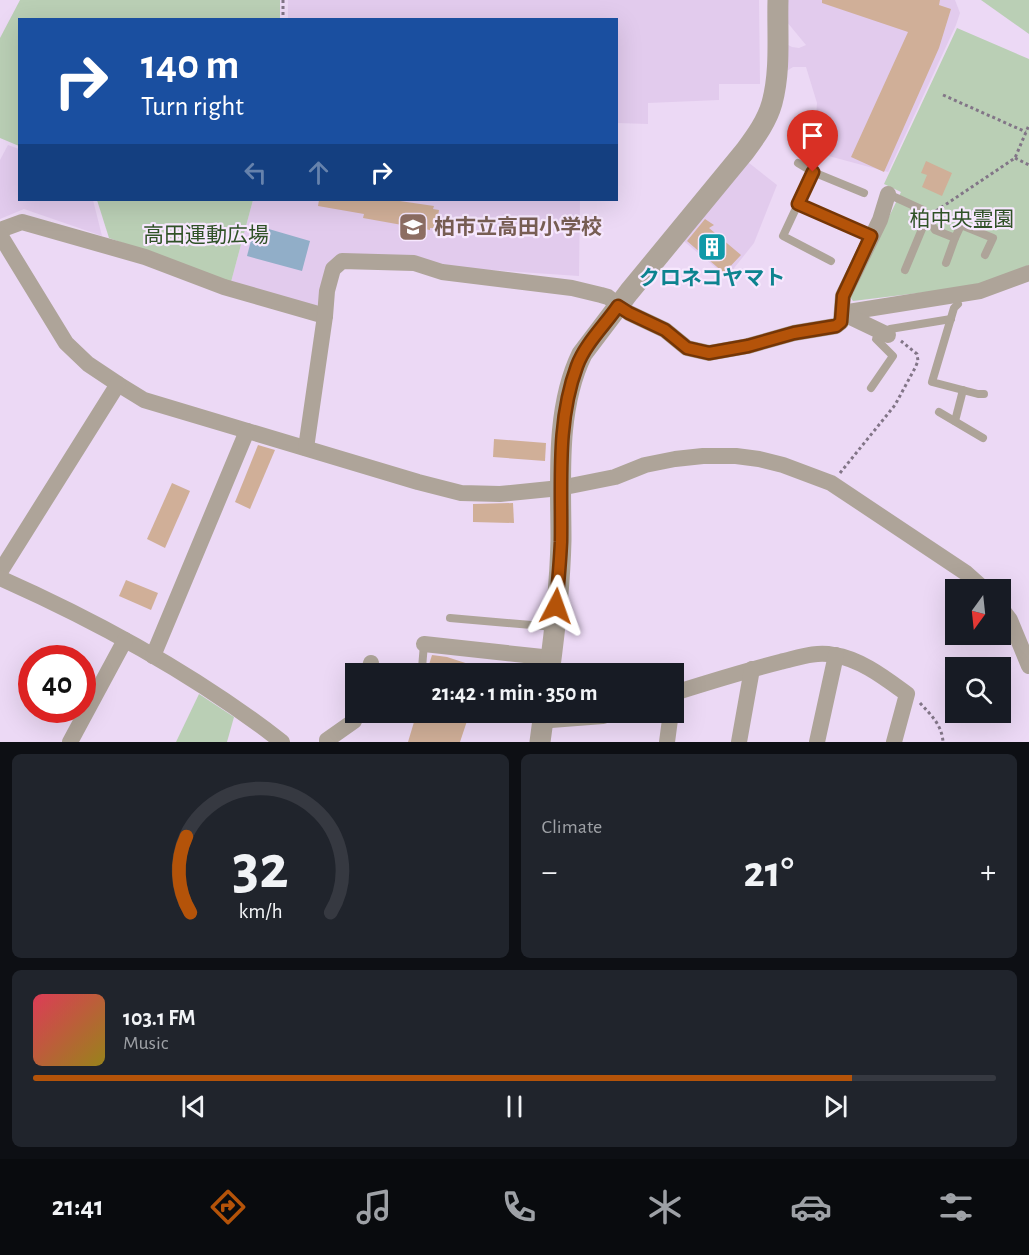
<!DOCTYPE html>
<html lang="en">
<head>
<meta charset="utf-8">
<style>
  body { margin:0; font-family:"Alegreya Sans","Noto Sans JP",sans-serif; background:#20242c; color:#f1f3f6; height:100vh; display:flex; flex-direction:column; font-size:22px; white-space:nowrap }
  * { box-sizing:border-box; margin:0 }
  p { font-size:20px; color:#9ea1a6 }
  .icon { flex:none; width:33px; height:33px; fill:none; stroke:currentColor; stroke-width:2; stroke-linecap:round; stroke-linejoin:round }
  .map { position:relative; height:742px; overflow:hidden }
  .panel { display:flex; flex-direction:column; gap:12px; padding:12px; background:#0d0f14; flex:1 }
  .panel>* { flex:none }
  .top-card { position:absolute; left:18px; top:18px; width:600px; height:183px; border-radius:0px; box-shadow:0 6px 24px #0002; background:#1a4fa0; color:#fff; overflow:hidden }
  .needle { width:39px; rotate:195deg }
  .controls { position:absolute; left:945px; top:579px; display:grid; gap:12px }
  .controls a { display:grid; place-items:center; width:66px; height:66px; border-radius:0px; background:#171b24; box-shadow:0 6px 24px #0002; font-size:30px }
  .speed { position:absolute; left:18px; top:645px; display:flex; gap:12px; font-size:30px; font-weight:700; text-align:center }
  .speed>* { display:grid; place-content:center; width:78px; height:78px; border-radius:50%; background:#171b24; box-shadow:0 6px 24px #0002; line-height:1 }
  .speed .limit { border:9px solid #d22; background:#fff; color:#111 }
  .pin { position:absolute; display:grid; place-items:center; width:51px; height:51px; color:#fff; margin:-62px -26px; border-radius:50% 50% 50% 0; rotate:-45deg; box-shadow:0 0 6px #0007 }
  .pin .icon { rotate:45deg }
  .me { position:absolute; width:66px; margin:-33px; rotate:4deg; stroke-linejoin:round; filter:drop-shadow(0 0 4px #0008) }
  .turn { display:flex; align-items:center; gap:21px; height:126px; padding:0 24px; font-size:27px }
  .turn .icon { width:78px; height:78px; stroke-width:2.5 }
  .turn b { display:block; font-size:42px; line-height:51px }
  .lanes { display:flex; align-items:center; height:57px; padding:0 24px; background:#0003; justify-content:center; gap:30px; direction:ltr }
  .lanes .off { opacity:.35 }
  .big { font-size:45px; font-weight:600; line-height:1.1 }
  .panel .tile { flex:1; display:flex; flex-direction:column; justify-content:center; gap:9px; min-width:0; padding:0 21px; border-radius:9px; background:#20242c }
  .panel .dial { align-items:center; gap:0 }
  .dial svg { height:156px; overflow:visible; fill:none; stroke:#363941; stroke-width:7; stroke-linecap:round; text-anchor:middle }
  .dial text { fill:#f1f3f6; stroke:none }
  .song { display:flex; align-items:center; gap:18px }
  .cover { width:72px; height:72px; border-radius:9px; background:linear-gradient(135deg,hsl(350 70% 55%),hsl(50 70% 35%)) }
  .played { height:6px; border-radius:3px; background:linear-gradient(90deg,#b45309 85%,#363941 85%) }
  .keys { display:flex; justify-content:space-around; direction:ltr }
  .heat { display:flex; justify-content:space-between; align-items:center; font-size:33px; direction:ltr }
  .panel .tiles { flex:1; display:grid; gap:12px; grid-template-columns:1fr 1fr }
  .tile:last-child { grid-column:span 2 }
  .trip { position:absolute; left:345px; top:663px; width:339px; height:60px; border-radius:0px; background:#171b24; box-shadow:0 6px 24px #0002; font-weight:600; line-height:60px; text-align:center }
  .menu { display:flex; height:96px; justify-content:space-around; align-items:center; background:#090b0e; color:#9ea1a6 }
  .menu .icon { width:42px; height:42px }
  .menu .selected { color:#b45309 }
  .menu b { font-size:27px; color:#f1f3f6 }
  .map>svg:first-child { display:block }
</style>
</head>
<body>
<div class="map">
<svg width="1029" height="742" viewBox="0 0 1029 742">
  <rect width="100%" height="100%" fill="#ecd9f5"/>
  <!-- built -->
  <g fill="#e2cbed">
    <path d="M288,0h471l1,84h-41v16l-71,3v21l-31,-1 -1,-103 -328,-1z"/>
    <path d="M788,0h167l5,13 -4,12 -68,147 -89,-24 11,-14 6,-17 1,-14 -11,-36h-13l-11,7 6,-29 4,2 7,1 7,-3 -19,-23z"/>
    <path d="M8,145l11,4 1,51h73l9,36 -78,-27 -24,10v-59z"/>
    <path d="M744,159l33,26 -23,58 -27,34 -47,-39z"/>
    <path d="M253,200h327l-1,76 -133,-9 -102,-13 -25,51 -7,3 -81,-26z"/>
  </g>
  <!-- green -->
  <g fill="#bacfb5">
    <path d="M20,0h260v19l-260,1 -1,126 -19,-8v-100z"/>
    <path d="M981,0h48v34z"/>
    <path d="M957,28l72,31v206l-53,21 -123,15 -3,-4 51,-105 -17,-8z"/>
    <path d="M97,200h156l-22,82 -122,-44z"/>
    <path d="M199,694l35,23 -7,25h-51z"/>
  </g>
  <!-- water -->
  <path fill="#91aec8" d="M255,225l55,16 -8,30 -55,-15z"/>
  <!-- building -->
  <g fill="#d0af98">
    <path d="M822,0h118l-1,5 12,4 -12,39 -55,124 -33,-15 57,-125 -86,-29z"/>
    <path d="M926,161l26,12 -10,23 -20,-9 5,-12 -6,-2z"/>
    <path d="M319,200h74l41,6 -1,3 6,1 -3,18h-6v2l-67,-12 1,-4 -46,-8z"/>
    <path d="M705,219l9,6 -5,3 32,27 -17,18 -37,-32z"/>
    <path d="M494,439l52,4 -1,18 -52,-4z"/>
    <path d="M258,445l17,5 -25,59 -15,-7z"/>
    <path d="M172,483l18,8 -25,57 -18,-9z"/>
    <path d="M513,503l1,20 -41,-1v-18z"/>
    <path d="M126,580l32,13 -7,17 -32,-14z"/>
    <path d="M432,655l15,2 43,14v3h-64z"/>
    <path d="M417,712h53l-10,30h-52z"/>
  </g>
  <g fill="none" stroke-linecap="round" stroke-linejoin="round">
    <!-- path -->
    <g stroke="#827587" stroke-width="3" stroke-dasharray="3 3" stroke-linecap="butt">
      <path d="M283,0v20"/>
      <path d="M943,95l83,37"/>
      <path d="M1015,158l14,7"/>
      <path d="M936,211l79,-53 14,-33"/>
      <path d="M840,473l55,-68 20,-37 3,-7 -1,-7 -16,-13"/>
      <path d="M920,703c11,12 22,22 23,39"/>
    </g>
    <!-- service -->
    <g stroke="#aea499" stroke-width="8">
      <path d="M798,163l15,9 51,21"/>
      <path d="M888,194l35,16 12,20 20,8 6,-13 32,13 -8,17"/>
      <path d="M798,204l15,-32"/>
      <path d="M831,261l-48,-25 15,-32 73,32"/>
      <path d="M946,263l9,-25"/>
      <path d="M905,270l22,-53"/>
      <path d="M958,304l-4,4 -22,74 46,12h6"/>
      <path d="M888,335l2,-6 61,-10"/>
      <path d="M871,388l22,-32 -17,-17 4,-8"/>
      <path d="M939,412l44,26"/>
      <path d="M955,421l8,-31"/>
      <path d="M450,618l105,9"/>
      <path d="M422,668l2,-24"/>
    </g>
    <!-- minor -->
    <g stroke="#aea499" stroke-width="16">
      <path d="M0,230l22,-8 123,35 79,30 101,29"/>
      <path d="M0,235l66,108 22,21 30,20 26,16 274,82 43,11 39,1 60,-6 55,-11 30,-12 30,-6 28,-3h33l23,3 24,6 48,18 135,90 19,17"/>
      <path d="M842,313l138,-22 49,-18"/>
      <path d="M842,313l46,22"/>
      <path d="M306,448l19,-132 2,-25 6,-22 9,-8 72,2 28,9 130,16 29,7 7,2 21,16 36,17 22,18 22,5 39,-7 46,-13 42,-7 5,-4 2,-26 37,-76 8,-26"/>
      <path d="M0,572l118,-188"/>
      <path d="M0,578c99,44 196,97 282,164"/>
      <path d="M1000,607l10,13 19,46"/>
      <path d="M424,644l128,14"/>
      <path d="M153,656l94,-225"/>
      <path d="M368,674l3,-11"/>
      <path d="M674,693c35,-11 70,-22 106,-31 18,-4 35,-11 54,-7 27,4 52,24 73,39l-13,48"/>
      <path d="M543,718l8,2 52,-4 11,-4"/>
      <path d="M70,742l55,-102"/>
      <path d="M327,742v-2l27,-19 3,-9"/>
      <path d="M667,742l4,-30"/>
      <path d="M739,742l13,-73"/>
      <path d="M817,742l19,-87"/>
    </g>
    <!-- tertiary -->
    <g stroke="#aea499" stroke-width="21">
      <path d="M549,674c6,-44 11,-90 12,-134 0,-60 -6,-131 21,-186l47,-62 116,-141c11,-15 22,-30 27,-48 9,-33 5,-70 6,-103"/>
      <path d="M540,742l4,-30"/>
    </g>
  </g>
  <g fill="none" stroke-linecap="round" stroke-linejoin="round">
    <!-- route casing -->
    <g stroke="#753606" stroke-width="15">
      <path id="route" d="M556,606c2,-21 4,-43 5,-64 1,-58 -5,-120 16,-176 8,-22 28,-41 41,-60l11,7 36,17 22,18 22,5 39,-7 46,-13 42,-7 5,-4 2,-26 28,-60 -73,-32 15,-32"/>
    </g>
    <!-- route -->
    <use href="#route" stroke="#b45309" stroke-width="10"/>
  </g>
  <!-- icons -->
  <defs>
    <g id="school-square" transform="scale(1.5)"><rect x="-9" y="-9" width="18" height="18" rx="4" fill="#8d6e63" stroke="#f7e8fe"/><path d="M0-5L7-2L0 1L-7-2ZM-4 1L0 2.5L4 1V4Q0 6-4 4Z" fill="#fff"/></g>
    <g id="building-square" transform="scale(1.5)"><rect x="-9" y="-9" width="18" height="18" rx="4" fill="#0f9aa8" stroke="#f7e8fe"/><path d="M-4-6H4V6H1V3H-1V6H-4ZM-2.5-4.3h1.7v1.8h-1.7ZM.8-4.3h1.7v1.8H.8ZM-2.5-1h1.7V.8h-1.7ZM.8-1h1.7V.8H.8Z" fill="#fff"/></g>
  </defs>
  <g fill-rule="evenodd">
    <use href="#school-square" x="413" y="227"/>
    <use href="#building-square" x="712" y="247"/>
  </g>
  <g text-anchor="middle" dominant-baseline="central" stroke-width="4.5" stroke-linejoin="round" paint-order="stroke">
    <!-- park labels -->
    <g font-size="21" fill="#305227" stroke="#f7e8fe">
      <text x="962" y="219">柏中央霊園</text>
      <text x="206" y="235">高田運動広場</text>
    </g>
    <!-- education labels -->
    <g font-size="21" font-weight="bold" fill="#785e54" stroke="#f7e8fe" text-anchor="start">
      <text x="434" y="227">柏市立高田小学校</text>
    </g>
    <!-- culture labels -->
    <g font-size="21" font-weight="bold" fill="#0d838f" stroke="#f7e8fe">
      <text x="712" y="278">クロネコヤマト</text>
    </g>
  </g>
</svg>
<div class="controls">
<a><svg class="needle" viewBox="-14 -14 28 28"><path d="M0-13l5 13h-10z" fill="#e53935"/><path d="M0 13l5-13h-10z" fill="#9ea1a6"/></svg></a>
<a><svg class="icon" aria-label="search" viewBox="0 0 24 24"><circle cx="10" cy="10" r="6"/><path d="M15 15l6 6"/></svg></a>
</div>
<div class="speed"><div class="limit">40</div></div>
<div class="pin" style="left:813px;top:172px;background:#d93025"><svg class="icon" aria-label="arrive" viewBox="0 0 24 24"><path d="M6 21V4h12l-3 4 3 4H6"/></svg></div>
<svg class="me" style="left:556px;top:606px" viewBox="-20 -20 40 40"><path d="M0-17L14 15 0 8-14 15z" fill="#b45309" stroke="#fff" stroke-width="4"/></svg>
<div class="trip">21:42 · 1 min · 350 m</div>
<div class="top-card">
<div class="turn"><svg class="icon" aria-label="right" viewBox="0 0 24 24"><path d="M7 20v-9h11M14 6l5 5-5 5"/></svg><div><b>140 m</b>Turn right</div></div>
<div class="lanes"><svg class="icon off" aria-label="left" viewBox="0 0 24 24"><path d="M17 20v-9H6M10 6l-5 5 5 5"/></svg><svg class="icon off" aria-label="ahead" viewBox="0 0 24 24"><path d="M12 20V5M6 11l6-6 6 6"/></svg><svg class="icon" aria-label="right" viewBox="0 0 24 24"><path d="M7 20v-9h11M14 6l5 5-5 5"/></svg></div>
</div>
</div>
<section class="panel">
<div class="tiles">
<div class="tile dial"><svg viewBox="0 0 100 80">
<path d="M14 69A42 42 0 1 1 86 69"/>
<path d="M14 69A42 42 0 0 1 12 30" stroke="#b45309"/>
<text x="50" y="56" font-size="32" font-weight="700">32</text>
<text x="50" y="72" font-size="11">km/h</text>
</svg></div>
<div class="tile"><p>Climate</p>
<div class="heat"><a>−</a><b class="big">21°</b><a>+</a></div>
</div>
<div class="tile">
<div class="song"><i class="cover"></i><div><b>103.1 FM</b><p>Music</p></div></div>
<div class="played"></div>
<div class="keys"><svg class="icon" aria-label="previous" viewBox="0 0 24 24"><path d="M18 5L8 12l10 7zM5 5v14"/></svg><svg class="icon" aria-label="pause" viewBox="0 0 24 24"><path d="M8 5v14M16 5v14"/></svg><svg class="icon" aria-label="next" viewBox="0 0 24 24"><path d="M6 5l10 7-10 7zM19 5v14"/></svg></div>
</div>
</div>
</section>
<nav class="menu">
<b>21:41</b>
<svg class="icon selected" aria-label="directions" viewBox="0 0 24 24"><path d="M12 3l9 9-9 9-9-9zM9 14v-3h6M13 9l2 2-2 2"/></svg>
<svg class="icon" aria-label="music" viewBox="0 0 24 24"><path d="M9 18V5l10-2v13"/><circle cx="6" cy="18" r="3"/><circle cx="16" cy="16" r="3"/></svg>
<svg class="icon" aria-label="phone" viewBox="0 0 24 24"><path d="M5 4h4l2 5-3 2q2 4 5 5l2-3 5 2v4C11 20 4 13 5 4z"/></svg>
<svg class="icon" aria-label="climate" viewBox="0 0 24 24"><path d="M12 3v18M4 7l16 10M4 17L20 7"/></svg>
<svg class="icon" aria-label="car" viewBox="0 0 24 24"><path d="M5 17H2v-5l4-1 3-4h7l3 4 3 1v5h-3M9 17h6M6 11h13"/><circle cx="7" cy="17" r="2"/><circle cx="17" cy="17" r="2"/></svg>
<svg class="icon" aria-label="filters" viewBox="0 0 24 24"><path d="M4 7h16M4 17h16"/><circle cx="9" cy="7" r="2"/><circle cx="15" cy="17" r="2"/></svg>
</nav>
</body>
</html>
